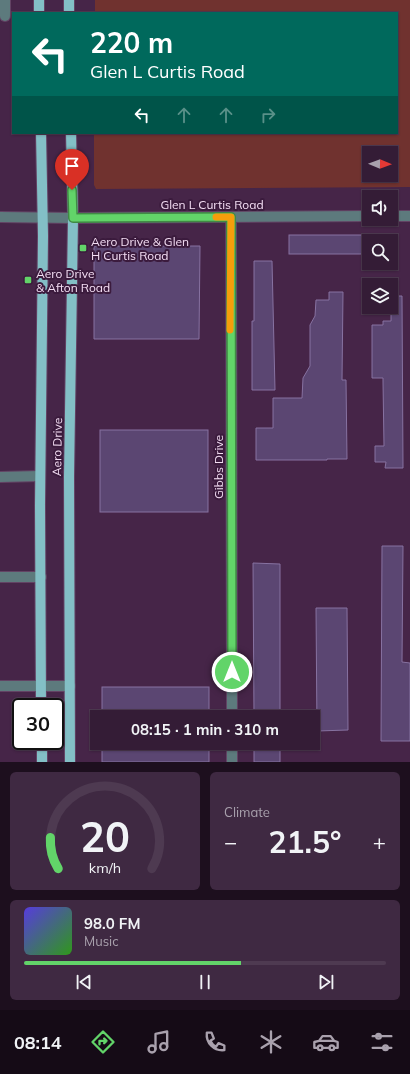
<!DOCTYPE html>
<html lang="en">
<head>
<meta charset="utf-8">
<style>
  body { margin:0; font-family:Mulish,sans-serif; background:#3f2942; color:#f1f3f6; height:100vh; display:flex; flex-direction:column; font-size:15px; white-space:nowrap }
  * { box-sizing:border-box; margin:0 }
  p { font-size:13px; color:#a9a1ad }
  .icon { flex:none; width:22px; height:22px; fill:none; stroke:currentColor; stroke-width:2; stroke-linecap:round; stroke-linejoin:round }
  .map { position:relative; height:762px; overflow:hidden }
  .details { display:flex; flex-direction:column; gap:10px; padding:10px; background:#1d0f1e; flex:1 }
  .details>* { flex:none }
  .hud { position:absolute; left:12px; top:12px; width:386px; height:122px; border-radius:0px; box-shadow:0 1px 3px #0004,0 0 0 1px #4e3a51; background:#00695c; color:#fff; overflow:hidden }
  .needle { width:26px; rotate:91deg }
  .buttons { position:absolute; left:362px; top:146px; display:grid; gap:8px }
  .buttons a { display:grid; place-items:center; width:36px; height:36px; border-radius:0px; background:#341c36; box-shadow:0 1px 3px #0004,0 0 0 1px #4e3a51; font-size:20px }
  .speed { position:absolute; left:12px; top:698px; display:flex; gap:8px; font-size:20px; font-weight:700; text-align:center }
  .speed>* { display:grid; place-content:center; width:52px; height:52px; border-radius:50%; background:#341c36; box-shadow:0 1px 3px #0004,0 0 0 1px #4e3a51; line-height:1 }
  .speed .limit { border:2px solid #111; border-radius:6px; background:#fff; color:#111 }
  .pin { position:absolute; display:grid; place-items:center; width:34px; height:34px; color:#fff; margin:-41px -17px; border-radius:50% 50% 50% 0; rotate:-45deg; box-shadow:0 0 4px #0007 }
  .pin .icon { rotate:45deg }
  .me { position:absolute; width:44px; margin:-22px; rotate:0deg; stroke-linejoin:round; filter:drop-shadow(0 0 3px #0008) }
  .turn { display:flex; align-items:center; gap:14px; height:84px; padding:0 12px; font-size:18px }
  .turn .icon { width:52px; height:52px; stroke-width:2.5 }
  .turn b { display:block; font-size:28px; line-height:34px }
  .lanes { display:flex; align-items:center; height:38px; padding:0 12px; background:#0003; justify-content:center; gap:20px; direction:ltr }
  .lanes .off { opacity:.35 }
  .big { font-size:30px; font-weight:700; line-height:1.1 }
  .details .card { flex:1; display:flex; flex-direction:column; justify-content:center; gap:6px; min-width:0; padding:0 14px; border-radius:6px; background:#3f2942 }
  .details .dial { align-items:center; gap:0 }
  .dial svg { height:104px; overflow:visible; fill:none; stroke:#4e3a51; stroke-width:7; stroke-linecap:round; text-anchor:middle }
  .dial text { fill:#f1f3f6; stroke:none }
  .song { display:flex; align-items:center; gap:12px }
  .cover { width:48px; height:48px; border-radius:6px; background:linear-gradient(135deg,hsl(250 70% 55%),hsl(110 70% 35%)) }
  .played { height:4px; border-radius:2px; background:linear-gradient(90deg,#62d469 60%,#4e3a51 60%) }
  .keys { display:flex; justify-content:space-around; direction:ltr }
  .heat { display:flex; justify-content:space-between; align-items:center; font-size:22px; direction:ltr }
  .details .tiles { flex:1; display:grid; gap:10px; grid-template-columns:1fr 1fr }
  .card:last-child { grid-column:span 2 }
  .trip { position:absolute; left:90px; top:710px; width:230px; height:40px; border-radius:0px; background:#341c36; box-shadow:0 1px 3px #0004,0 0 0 1px #4e3a51; font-weight:700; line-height:40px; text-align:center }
  .menu { display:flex; height:64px; justify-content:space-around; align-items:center; background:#150b16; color:#a9a1ad }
  .menu .icon { width:28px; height:28px }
  .menu .active { color:#62d469 }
  .menu b { font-size:18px; color:#f1f3f6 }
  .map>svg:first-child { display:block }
</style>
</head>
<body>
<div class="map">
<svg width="410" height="762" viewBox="0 0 410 762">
  <rect width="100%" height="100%" fill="#462548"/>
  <!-- green -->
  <path fill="#70322f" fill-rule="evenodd" d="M95,0h315v187l-314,2 -2,-4v-52h303v-120h-302zM369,153h22v22h-22z"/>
  <!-- building -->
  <g fill="#5b4672" stroke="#8772a1">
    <rect x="289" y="235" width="80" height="19"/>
    <path d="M94,246h106l-1,93h-105z"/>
    <path d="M254,261h18l3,129h-23v-69h2z"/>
    <path d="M329,292h14l-1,88h4l1,79h-20v1h-71v-32h17v-30h29l1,-20 7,-12v-41l5,-9 1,-16h13z"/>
    <path d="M391,296h11l1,172h-18l1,-6h-11v-16h9l-1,-64v-4h-11v-53h11v-4h8z"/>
    <rect x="100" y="430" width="108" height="82"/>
    <path d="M382,546h21l-1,116 8,1v78h-29z"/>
    <path d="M253,563l27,1v153h-26z"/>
    <path d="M316,608h31l1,122 -31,1z"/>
    <rect x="102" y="687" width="107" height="30"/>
    <rect x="102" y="743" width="107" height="19"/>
    <rect x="254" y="743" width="26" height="19"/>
  </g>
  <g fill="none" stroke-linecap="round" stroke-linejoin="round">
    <!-- minor casing -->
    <g stroke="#624364" stroke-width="12">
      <g id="minor">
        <path d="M5,0v16"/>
        <path d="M391,216h19"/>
        <path d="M0,217l73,1 296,-2"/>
        <path d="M231,217l1,500"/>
        <path d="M0,477l40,-1"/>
        <path d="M0,577h41"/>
        <path d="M0,686h70"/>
        <path d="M232,743v19"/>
      </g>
    </g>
    <!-- major casing -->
    <g stroke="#624364" stroke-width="12">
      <g id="major">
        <path d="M39,0v13"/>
        <path d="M69,0v13"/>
        <path d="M41,133l2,103 -3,269 1,202"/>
        <path d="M42,741v21"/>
        <path d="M70,762l-1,-285 4,-259 -2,-85"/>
      </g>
    </g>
    <!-- minor -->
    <use href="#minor" stroke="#5d7a7d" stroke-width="10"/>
    <!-- major -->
    <use href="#major" stroke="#83bfc6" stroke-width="10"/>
  </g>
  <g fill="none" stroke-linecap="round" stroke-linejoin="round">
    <!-- route casing -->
    <g stroke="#408a44" stroke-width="10">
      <path id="route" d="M72,190l1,28 158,-1 1,455"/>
    </g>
    <!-- route -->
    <use href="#route" stroke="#62d469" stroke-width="7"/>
    <!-- slow -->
    <path stroke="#f59e0b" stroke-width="7" d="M216,217h15l-1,113"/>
  </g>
  <!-- markers -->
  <g fill="#62d469" stroke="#3b1b3d" stroke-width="1.5">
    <rect x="79" y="244" width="8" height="8" rx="2"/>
    <rect x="24" y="276" width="8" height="8" rx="2"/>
  </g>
  <g text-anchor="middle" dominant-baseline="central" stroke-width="4" stroke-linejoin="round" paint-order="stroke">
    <!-- street labels -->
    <g font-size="12" fill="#f4def4" stroke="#3b1b3d">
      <text x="212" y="204">Glen L Curtis Road</text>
      <text transform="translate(57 447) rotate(-89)">Aero Drive</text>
      <text transform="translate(218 467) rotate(-90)">Gibbs Drive</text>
    </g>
    <!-- poi labels -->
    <g font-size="12" fill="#f4def4" stroke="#3b1b3d" text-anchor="start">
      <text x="91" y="241">Aero Drive &amp; Glen<tspan x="91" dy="14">H Curtis Road</tspan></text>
      <text x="36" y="273">Aero Drive<tspan x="36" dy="14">&amp; Afton Road</tspan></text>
    </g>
  </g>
</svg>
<div class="buttons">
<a><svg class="needle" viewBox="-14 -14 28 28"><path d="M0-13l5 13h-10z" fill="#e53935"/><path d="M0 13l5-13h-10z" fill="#a9a1ad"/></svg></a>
<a><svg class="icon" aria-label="sound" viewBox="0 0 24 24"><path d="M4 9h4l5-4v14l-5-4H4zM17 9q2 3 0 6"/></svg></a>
<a><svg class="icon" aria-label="search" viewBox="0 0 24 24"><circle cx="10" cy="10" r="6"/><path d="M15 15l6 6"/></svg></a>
<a><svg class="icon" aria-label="layers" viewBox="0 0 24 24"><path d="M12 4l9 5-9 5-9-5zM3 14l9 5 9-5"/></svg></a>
</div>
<div class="speed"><div class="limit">30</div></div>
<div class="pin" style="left:72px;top:190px;background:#d93025"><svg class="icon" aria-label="arrive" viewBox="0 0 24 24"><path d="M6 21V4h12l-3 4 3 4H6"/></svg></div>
<svg class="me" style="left:232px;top:672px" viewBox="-20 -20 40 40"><circle r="17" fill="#62d469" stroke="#fff" stroke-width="3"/><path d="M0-11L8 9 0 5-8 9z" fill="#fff"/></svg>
<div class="trip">08:15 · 1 min · 310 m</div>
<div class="hud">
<div class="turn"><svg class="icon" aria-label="left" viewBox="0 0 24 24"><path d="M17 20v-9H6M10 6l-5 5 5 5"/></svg><div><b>220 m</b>Glen L Curtis Road</div></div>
<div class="lanes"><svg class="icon" aria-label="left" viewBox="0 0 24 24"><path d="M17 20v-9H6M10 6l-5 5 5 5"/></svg><svg class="icon off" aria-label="ahead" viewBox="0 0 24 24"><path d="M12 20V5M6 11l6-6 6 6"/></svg><svg class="icon off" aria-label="ahead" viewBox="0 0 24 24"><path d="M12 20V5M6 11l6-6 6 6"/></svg><svg class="icon off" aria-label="right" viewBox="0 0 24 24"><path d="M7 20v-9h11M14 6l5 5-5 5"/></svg></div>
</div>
</div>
<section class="details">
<div class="tiles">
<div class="card dial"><svg viewBox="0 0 100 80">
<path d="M14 69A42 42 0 1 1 86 69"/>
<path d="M14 69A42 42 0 0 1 8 45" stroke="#62d469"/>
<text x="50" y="56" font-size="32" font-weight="700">20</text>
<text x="50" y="72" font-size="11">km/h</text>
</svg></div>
<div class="card"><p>Climate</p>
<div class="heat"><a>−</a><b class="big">21.5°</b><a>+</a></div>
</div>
<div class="card">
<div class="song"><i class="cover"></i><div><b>98.0 FM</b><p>Music</p></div></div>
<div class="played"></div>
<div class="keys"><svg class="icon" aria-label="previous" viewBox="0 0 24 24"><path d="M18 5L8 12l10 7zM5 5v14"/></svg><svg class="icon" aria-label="pause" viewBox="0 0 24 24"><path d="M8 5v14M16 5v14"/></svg><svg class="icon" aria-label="next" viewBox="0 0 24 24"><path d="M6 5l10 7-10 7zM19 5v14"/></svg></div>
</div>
</div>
</section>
<nav class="menu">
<b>08:14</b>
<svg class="icon active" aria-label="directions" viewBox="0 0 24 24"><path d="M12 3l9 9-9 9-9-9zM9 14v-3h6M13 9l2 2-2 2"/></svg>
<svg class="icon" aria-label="music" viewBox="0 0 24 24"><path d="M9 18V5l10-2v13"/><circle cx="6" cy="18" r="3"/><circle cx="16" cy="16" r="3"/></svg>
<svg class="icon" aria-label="phone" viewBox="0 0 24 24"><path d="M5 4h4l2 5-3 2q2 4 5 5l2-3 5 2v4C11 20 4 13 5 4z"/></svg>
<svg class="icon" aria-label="climate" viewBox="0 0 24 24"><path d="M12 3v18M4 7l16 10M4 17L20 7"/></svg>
<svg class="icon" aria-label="car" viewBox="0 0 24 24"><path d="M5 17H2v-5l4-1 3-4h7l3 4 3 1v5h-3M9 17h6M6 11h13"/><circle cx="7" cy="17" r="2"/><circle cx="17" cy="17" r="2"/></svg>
<svg class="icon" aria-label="filters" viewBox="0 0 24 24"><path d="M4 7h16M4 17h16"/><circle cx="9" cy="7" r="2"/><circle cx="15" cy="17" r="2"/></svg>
</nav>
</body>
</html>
